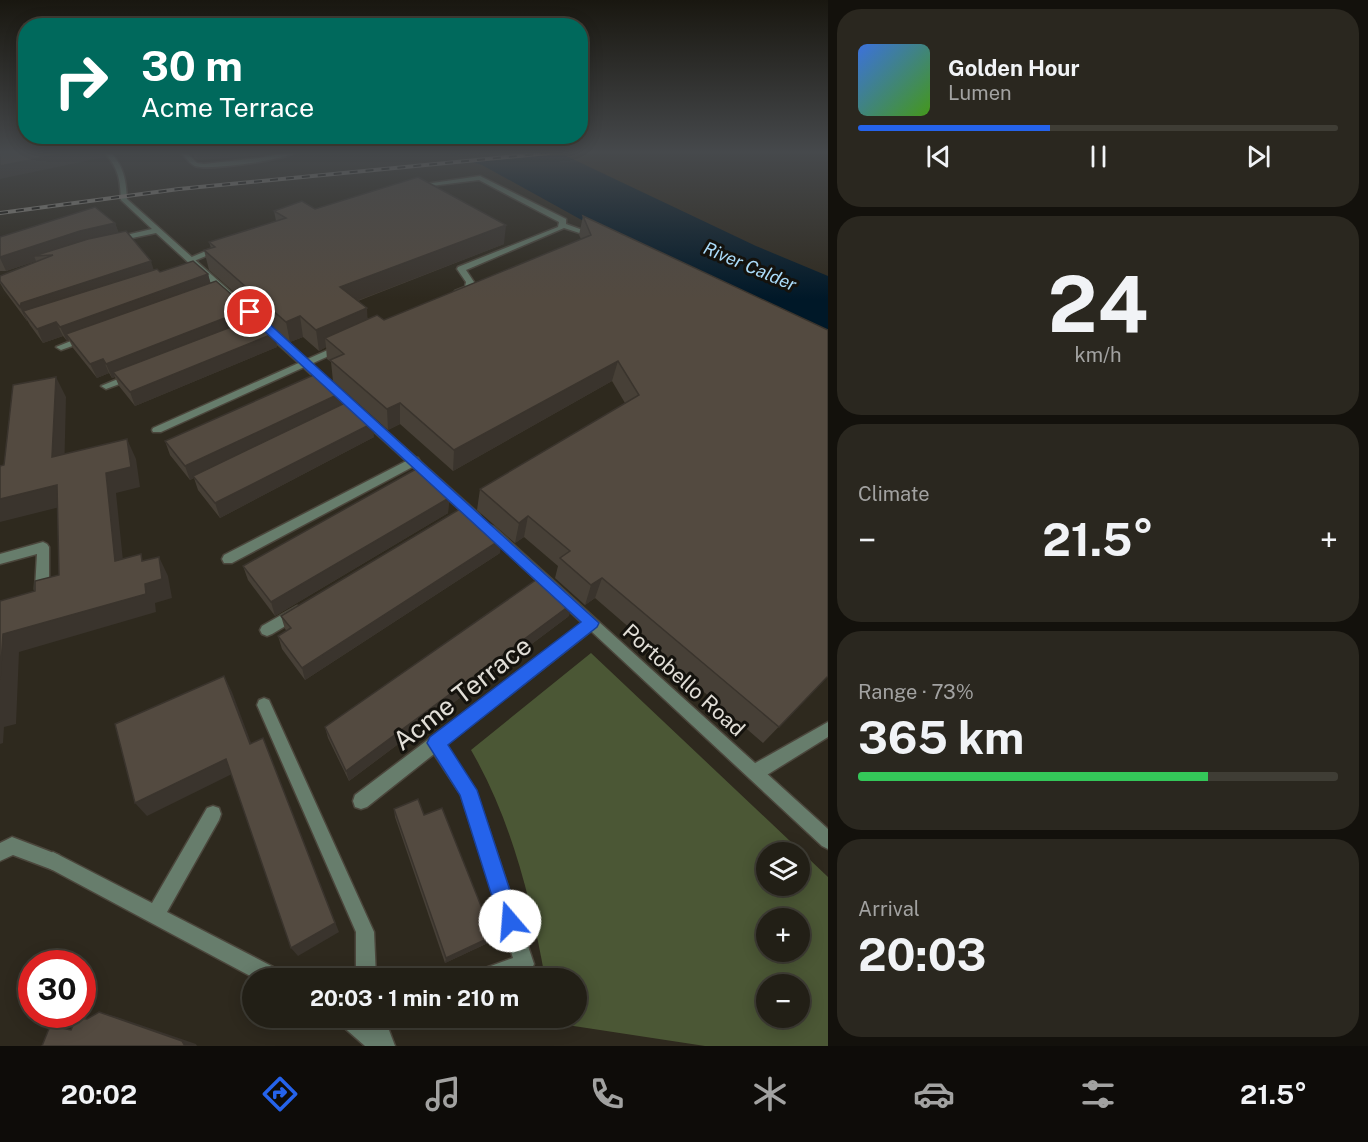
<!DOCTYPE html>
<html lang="en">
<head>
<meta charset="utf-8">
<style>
  body { margin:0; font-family:"Public Sans",sans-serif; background:#2a271f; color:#f1f3f6; height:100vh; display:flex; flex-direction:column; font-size:22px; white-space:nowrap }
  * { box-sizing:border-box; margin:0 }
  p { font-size:20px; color:#a2a2a1 }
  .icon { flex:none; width:33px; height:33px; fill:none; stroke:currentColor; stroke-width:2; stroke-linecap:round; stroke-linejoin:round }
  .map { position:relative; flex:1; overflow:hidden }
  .side { display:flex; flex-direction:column; gap:9px; padding:9px; background:#13110c; width:540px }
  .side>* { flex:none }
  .top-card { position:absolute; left:18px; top:18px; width:570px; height:126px; border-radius:24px; box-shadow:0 3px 15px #0003,0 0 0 2px #3f3d35; background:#00695c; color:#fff; overflow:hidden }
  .controls { position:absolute; left:756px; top:842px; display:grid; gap:12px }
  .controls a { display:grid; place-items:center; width:54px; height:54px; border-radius:50%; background:#221f16; box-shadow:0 3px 15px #0003,0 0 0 2px #3f3d35; font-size:30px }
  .speed { position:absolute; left:18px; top:950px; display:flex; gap:12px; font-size:30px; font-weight:700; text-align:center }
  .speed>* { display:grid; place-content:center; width:78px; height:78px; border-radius:50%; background:#221f16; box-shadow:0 3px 15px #0003,0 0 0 2px #3f3d35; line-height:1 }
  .speed .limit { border:9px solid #d22; background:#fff; color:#111 }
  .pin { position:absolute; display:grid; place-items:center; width:51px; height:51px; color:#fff; margin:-26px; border:3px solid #fff; border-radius:50%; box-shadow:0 2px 6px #0007 }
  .me { position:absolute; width:66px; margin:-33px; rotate:342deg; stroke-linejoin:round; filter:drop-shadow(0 0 4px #0008) }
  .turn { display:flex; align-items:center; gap:21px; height:126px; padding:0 24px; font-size:27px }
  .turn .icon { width:78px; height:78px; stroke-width:2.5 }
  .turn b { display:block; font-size:42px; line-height:51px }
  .big { font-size:45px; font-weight:700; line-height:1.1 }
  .side .card { flex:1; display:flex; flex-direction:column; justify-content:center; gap:9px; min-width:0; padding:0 21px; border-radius:24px; background:#2a271f }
  .side .dial { align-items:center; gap:0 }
  .dial b { font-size:78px; line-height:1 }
  .song { display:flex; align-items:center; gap:18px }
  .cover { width:72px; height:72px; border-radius:9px; background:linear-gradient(135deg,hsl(220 70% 55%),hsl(100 70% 35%)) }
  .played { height:6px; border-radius:3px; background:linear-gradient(90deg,#2563eb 40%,#3f3d35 40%) }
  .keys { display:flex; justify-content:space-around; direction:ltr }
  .heat { display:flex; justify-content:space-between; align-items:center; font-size:33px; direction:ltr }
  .charge { height:9px; border-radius:4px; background:linear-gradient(90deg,#34c759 73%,#3f3d35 0) }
  .trip { position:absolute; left:242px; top:968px; width:345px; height:60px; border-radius:30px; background:#221f16; box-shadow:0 3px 15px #0003,0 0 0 2px #3f3d35; font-weight:700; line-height:60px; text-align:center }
  .tabs { display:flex; height:96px; justify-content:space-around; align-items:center; background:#0e0c09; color:#a2a2a1 }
  .tabs .icon { width:42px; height:42px }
  .tabs .active { color:#2563eb }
  .tabs b { font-size:27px; color:#f1f3f6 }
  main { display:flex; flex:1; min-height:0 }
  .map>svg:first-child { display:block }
</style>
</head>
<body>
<main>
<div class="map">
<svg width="828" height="1046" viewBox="0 0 828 1046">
  <rect width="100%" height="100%" fill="#2e291e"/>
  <!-- green -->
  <path fill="#4b5735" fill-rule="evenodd" d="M591,653l237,224v169h-123l-151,-23 -2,-6h24v-39h-31c-14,-79 -34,-159 -74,-228zM766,852h34v33h-34zM766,918h34v33h-34zM766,984h34v33h-34z"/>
  <!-- water -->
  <path fill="#001828" d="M444,153h116l196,93 72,30v68l-221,-110 -125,-69z"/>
  <!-- pier -->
  <path fill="#2e291e" d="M486,153h81l2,1 -109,8 -17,-6z"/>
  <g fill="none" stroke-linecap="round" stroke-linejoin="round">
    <!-- lane casing -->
    <g stroke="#4b463c" stroke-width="3">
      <g id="lane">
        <path d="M181,153h6l10,10 7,1 55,-6 26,-5h10c-14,7 -86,18 -100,13 -5,-2 -10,-9 -14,-13z"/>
        <path d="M480,176l86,43v5l33,12 -4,2 -31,-10 -98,42 8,12 -1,6 -12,7h-6v-4l10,-4 1,-5 -9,-13 1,-2 100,-40 1,-5 -80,-42 -64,8 -3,-2z"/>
        <path d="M218,246l7,2 -31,13 -7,-2z"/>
        <path d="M86,335l3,1v4l-28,10 -5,-3z"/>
        <path d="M339,345l3,1v4l-181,82h-8l-1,-2 1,-2z"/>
        <path d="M414,457l4,1 2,3 -2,3 -186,99h-8l-2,-4 2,-4z"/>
        <path d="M43,542l4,2 2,3v42l-2,4 -5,1 -5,-1 -2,-4 2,-35 -37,10v-10z"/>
        <path d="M264,698l5,2 105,232 2,46h-20v-46l-99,-227 2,-5z"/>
        <path d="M828,722v15l-66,41 -6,2 -6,-2 -2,-6 2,-6z"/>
        <path d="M12,837l47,18 3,6 -3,6 -6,3 -40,-15 -13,6v-18z"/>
        <path d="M364,1017h20l11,29h-20z"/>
      </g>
    </g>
    <!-- street casing -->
    <g stroke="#4b463c" stroke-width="3">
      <g id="street">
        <path d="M105,153h6c13,14 15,27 16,46l352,315 2,3 -2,3h-8l-315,-287 -43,9v-4l39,-9 -31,-29c-1,-21 -2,-30 -16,-47z"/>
        <path d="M130,374l5,3 -2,2 -27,10 -5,-3z"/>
        <path d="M490,525l4,2 334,302v20l-6,-3 -231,-215 -145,114 30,46 58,173 -3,7 -20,7h-37l3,-7 36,-13 -52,-163 -27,-41 -67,53 -6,2 -6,-2 -2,-6 2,-6 227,-172 -96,-90 -2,-3 2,-3z"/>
        <path d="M297,606l5,2 2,4 -2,4 -30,18 -5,2 -5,-2 -2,-4 2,-4z"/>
        <path d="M213,806l6,2 2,6 -2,6 -52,92 114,59 3,7h-30l-207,-111 -3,-6 3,-6 6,-3 99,51 55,-95z"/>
        <path d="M337,1017h25l26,22 3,7h-26l-25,-22z"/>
      </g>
    </g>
    <!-- lane -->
    <use href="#lane" fill="#677d6c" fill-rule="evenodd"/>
    <!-- street -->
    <use href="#street" fill="#677d6c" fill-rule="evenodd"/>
    <!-- rail casing -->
    <g stroke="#949088" stroke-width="4">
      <path id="rail" d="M0,213l179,-24 369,-36"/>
    </g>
    <!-- rail -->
    <use href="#rail" stroke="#14120d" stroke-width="2" stroke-dasharray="8" stroke-linecap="butt"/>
  </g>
  <!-- wall -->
  <g fill="#474037">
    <path d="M193,153h68l1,2 -65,5 -3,-3z"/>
    <path d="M315,209l189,35 -146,57 10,18 16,1 197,-81 -2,-4 4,-19 245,460 -65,67 -168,-145 -10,7 -30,-27 3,-12 -34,-29 -9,6 -38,-33 3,-21 145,-86 -13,-22 -159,90 -53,-47 -12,6 -55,-49 -2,-19 -4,-3 -1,-12 -7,4 -16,-14 -13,5 -81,-72 -5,-20 7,-2 -2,-6 67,-21 -2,-10z"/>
    <path d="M115,223l3,9 36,38 6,2 48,2 2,9 40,36 25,14 2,14 -142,59 -16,-20 -4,-9 -3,1 -3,-5 -12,5 -24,-30 -4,-8 -2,1 -4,-5 -20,7 -13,-18 -3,-5v1l-23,-31 -4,-7v-7l36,-14v-1l-30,10h-6v-34z"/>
    <path d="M342,405l32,32 -154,81 -22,-28 -4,-12 -4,2 -20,-25 -5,-14z"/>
    <path d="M449,498l-1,15 -173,103 -27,-36 -5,-14z"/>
    <path d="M500,553l-195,127 -23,-31 -4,-13 9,-5 -2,-2 -4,-13z"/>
    <path d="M569,616l-220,165 -21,-43 -3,-11z"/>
    <path d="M394,809l30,6 66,127 -45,21 -50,-146z"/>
  </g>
  <!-- shaded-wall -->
  <g fill="#3a342d">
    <path d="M65,153h39l1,4 -105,22v-13z"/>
    <path d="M196,153h65l1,2 -65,5z"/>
    <path d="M115,223l5,13 -86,20 2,5 -30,10 -6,-13v-1l80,-26z"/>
    <path d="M506,225l-2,19 -163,63 -1,-20z"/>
    <path d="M151,261l4,13 -132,37 4,9v1l-7,-14 1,-4z"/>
    <path d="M208,274l4,14 -146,46 3,6 -2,1 -7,-14z"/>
    <path d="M367,308l1,20 -43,10 1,9 -7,4 -3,-21z"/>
    <path d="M248,309l3,14 -138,49 2,5 -3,1 -6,-14z"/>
    <path d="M300,316l3,21 -13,5 -4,-20z"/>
    <path d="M56,322l7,14 -20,7 -6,-14z"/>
    <path d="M275,333l2,14 -142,59 -5,-14z"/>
    <path d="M103,359l6,14 -12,5 -7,-14z"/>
    <path d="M618,361l-6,20 -159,90 1,-21z"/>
    <path d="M56,377l10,20 -2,80 -12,-20z"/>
    <path d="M341,393l1,14 -149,69 1,2 -4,2 -5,-14z"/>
    <path d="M400,403v21l-12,6 -1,-21z"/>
    <path d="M373,423l1,14 -154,81 -5,-15z"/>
    <path d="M127,439l9,20 4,28 -24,6 9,87 -10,-19 -9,-88z"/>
    <path d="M57,485l11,20 -68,17v-23z"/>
    <path d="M449,498l-1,15 -173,103 -4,-14z"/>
    <path d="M528,516l-4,21 -9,6 4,-20z"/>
    <path d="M502,539l-2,14 -195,127 -3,-12z"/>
    <path d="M159,557l9,19 4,22 -17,5 1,9 -137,40 -3,72 -12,3 -1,16 -3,1v-64l3,-46 142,-50z"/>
    <path d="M602,578l-7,20 -10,7 6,-20z"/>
    <path d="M573,603l-4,13 -220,165 -3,-10z"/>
    <path d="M224,676l8,16 25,67 -7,-15z"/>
    <path d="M263,738l76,194 -41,24 -7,-8z"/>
    <path d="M226,759l8,14 -87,43 -12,-13z"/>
    <path d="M493,936l-3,6 -45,21 1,-5z"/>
    <path d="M99,1012l18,5 79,27 1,2h-12z"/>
  </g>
  <!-- building -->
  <g fill="#534a40" stroke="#3a342d" stroke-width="1.5">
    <path d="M0,153h65l-65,13z"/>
    <path d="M418,177l88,48 -166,62 27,21 -51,22 -16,-14 -14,6 -82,-72 11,-3 -6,-5 77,-24 -12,-7 28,-10 13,8z"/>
    <path d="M95,207l20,16 -35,8 -80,26v-20z"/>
    <path d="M583,216l245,114v346l-49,51 -177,-149 -11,7 -31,-27 10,-7 -42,-35 -9,7 -39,-34 159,-94 -21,-34 -164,89 -54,-47 -13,6 -57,-49 14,-6 -19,-16 52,-23 7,5 207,-85z"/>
    <path d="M126,231l25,30 -130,42 -1,4 -20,-26v-5l53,-21 -19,1 54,-17z"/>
    <path d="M193,261l15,13 -148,53 -4,-5 -19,7 -14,-18 134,-42 3,3z"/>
    <path d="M216,281l32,28 -142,55 -3,-5 -13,5 -24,-30z"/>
    <path d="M257,317l18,16 -145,59 -17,-20z"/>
    <path d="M318,373l23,20 -156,73 -20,-25z"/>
    <path d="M56,377l-4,80 75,-18 4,28 -25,6 9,88 26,-7 1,7 17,-4 3,22 -17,5 1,10 -143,40 -3,46v-79l35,-10v-10l24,-6 -2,-90 -57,14v-33l4,-1 9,-80z"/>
    <path d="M349,401l24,22 -158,80 -22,-27z"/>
    <path d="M416,469l33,29 -178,104 -28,-36z"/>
    <path d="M465,506l37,33 -200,129 -24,-32 13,-8 -10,-12z"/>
    <path d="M543,575l30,28 -227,168 -21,-44z"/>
    <path d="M224,676l26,68 13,-6 72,185 -44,25 -65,-189 -91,44 -20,-79z"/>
    <path d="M418,799l6,16 18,-7 51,128 -47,22 -52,-149z"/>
    <path d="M99,1012l83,29 3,5h-143l8,-20 21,4 5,-12 11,1z"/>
  </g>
  <!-- sky -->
  <linearGradient id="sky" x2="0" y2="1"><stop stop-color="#191710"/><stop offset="0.51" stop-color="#46494c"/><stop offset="1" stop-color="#46494c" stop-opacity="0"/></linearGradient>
  <rect width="828" height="299" fill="url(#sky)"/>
  <!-- route -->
  <path fill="#2563eb" stroke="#184099" stroke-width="1.5" d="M247,310h7l345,313 -2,4 -149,118 29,45 43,131 -3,7 -7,3 -8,-3 -42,-133 -33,-52 3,-6 151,-115 -334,-307z"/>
  <g text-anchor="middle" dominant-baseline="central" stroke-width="6" stroke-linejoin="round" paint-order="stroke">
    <!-- far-water labels -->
    <g font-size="18" font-style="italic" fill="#abdcfa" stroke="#14120d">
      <text transform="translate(750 266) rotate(23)">River Calder</text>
    </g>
    <!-- street labels -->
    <g font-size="21" fill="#e1ded7" stroke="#14120d">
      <text transform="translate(684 680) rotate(42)">Portobello Road</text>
    </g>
    <!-- near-street labels -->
    <g font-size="26" fill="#e1ded7" stroke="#14120d">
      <text transform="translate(462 693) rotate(-38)">Acme Terrace</text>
    </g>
  </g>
</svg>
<div class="controls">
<a><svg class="icon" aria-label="layers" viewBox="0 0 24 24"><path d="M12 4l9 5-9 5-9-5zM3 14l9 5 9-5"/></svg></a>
<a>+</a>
<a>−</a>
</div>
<div class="speed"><div class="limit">30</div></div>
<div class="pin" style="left:250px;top:312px;background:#d93025"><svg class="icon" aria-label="arrive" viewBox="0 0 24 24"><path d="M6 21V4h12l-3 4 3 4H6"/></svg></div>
<svg class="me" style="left:510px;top:921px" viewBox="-20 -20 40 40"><circle r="19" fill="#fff"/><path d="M0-13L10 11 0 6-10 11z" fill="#2563eb"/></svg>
<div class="trip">20:03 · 1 min · 210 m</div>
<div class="top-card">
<div class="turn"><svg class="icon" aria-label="right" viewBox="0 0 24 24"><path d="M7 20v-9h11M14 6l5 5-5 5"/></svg><div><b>30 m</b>Acme Terrace</div></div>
</div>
</div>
<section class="side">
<div class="card">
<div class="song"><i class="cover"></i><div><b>Golden Hour</b><p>Lumen</p></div></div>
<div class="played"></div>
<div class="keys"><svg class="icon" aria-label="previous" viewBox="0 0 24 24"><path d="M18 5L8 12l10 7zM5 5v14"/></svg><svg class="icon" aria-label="pause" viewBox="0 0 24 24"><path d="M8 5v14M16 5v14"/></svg><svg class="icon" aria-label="next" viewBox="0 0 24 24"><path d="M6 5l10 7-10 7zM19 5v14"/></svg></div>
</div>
<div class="card dial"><b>24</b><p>km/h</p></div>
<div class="card"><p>Climate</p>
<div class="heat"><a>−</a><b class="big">21.5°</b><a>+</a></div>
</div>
<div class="card"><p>Range · 73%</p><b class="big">365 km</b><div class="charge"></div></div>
<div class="card"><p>Arrival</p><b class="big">20:03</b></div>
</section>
</main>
<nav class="tabs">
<b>20:02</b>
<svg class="icon active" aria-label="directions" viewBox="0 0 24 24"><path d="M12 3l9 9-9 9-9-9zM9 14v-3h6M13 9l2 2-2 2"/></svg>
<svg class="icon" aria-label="music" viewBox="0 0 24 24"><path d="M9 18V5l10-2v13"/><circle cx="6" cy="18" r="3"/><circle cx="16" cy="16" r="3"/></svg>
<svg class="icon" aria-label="phone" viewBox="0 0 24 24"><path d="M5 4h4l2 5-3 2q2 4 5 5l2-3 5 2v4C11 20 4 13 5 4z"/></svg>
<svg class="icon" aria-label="climate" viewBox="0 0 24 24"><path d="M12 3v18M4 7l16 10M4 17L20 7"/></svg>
<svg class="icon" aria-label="car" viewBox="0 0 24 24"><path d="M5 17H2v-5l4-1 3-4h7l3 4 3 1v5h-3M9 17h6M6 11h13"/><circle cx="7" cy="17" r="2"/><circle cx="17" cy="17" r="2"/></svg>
<svg class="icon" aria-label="filters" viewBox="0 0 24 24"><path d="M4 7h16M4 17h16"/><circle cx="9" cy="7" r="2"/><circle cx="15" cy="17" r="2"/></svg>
<b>21.5°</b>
</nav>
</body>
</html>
